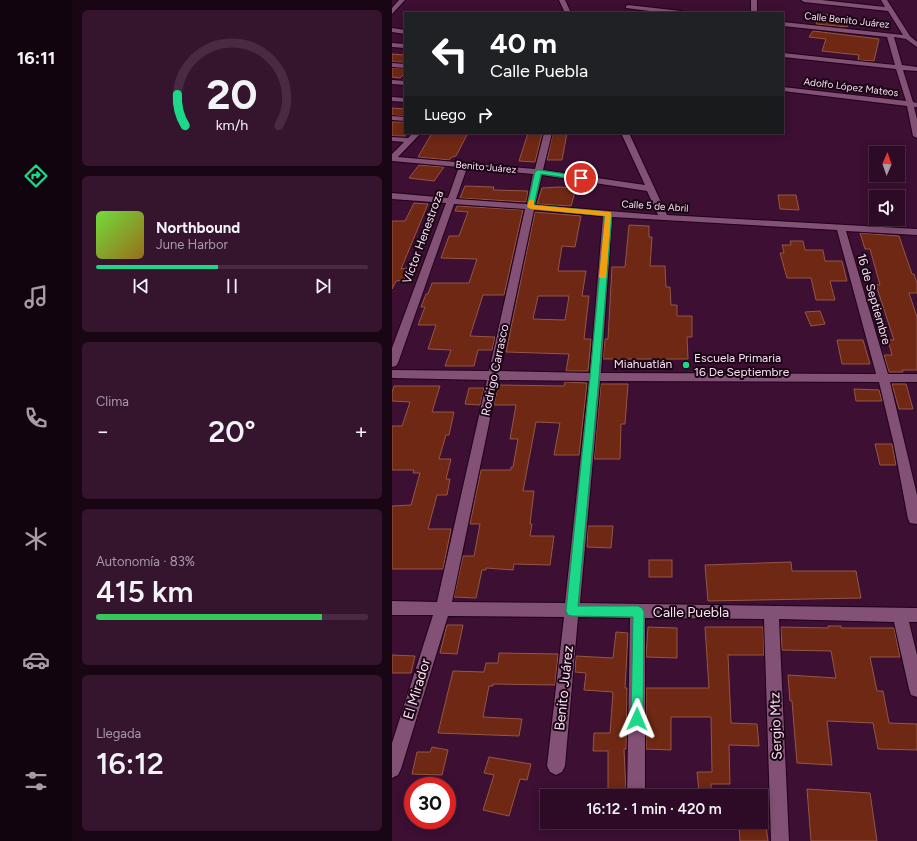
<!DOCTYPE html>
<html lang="es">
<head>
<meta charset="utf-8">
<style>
  body { margin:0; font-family:Figtree,sans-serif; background:#35142e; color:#f1f3f6; height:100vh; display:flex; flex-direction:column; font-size:15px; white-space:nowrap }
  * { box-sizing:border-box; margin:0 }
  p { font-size:13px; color:#a79ba7 }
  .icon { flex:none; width:22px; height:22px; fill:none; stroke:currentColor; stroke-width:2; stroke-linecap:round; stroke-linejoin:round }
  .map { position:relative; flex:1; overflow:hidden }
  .sheet { display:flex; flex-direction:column; gap:10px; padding:10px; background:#190615; width:320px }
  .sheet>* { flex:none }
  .hud { position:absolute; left:12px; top:12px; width:380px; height:122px; border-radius:0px; box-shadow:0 2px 10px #0003,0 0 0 1px #482b43; background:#202124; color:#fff; overflow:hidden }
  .needle { width:26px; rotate:2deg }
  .fabs { position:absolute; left:477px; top:146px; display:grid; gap:8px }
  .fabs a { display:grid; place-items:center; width:36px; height:36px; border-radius:0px; background:#2d0b26; box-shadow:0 2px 10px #0003,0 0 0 1px #482b43; font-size:20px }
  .speed { position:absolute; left:12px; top:777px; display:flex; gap:8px; font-size:20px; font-weight:700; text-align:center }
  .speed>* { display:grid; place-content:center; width:52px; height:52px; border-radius:50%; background:#2d0b26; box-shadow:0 2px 10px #0003,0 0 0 1px #482b43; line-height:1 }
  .speed .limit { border:6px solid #d22; background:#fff; color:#111 }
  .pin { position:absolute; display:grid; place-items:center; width:34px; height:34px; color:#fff; margin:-17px; border:2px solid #fff; border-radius:50%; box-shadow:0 1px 4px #0007 }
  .me { position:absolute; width:44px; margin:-22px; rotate:1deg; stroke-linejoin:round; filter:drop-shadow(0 0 3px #0008) }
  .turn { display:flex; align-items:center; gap:14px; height:84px; padding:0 20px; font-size:18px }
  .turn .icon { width:52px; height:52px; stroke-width:2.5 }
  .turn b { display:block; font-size:28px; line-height:34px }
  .then { display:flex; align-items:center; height:38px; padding:0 20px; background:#0003; gap:8px; font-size:15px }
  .big { font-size:30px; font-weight:600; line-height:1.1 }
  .sheet .tile { flex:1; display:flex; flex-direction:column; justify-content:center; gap:6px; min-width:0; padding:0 14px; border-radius:6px; background:#35142e }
  .sheet .dial { align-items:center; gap:0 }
  .dial svg { height:104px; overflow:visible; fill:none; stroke:#482b43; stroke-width:7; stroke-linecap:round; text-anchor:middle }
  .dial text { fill:#f1f3f6; stroke:none }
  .song { display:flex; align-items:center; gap:12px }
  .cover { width:48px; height:48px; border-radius:6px; background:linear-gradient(135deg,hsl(100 70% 55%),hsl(40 70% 35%)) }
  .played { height:4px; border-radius:2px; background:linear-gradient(90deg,#1bd988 45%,#482b43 45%) }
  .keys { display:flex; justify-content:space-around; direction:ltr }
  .heat { display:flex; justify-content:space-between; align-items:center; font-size:22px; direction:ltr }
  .charge { height:6px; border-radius:3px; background:linear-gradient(90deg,#34c759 83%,#482b43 0) }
  .trip { position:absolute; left:148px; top:789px; width:228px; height:40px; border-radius:0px; background:#2d0b26; box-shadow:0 2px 10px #0003,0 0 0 1px #482b43; font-weight:600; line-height:40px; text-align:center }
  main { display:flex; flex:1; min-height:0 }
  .dock { display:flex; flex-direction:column; width:72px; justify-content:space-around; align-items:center; background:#12040f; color:#a79ba7 }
  .dock .icon { width:28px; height:28px }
  .dock .active { color:#1bd988 }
  .dock b { font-size:18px; color:#f1f3f6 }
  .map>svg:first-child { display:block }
</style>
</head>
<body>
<main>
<nav class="dock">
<b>16:11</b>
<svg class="icon active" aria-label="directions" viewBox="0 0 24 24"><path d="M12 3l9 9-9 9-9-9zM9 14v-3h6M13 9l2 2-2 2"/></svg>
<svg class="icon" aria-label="music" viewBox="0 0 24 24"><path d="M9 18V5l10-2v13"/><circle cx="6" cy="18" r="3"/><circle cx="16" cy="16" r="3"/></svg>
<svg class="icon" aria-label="phone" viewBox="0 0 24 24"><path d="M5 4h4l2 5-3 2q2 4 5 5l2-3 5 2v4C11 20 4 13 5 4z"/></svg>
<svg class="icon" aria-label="climate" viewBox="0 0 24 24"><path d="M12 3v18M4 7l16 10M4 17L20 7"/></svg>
<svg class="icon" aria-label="car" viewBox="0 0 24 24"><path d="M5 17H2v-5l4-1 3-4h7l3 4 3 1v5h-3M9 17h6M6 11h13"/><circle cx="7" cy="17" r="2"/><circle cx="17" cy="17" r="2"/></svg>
<svg class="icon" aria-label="filters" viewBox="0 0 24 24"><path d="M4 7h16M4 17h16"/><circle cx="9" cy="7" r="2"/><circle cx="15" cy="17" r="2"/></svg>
</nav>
<section class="sheet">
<div class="tile dial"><svg viewBox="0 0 100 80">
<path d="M14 69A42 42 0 1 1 86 69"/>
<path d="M14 69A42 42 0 0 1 8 45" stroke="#1bd988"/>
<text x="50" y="56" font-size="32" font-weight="700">20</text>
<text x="50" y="72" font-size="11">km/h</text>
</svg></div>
<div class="tile">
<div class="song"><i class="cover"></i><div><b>Northbound</b><p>June Harbor</p></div></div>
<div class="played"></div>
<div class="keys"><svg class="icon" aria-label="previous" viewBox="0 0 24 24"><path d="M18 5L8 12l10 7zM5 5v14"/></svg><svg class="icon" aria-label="pause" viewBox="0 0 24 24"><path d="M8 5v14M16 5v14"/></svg><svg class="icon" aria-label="next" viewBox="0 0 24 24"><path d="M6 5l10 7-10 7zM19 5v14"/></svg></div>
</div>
<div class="tile"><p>Clima</p>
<div class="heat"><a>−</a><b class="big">20°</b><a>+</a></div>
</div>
<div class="tile"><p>Autonomía · 83%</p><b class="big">415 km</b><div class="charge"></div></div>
<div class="tile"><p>Llegada</p><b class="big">16:12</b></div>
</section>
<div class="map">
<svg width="525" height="841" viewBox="0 0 525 841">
  <rect width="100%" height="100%" fill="#3c0f33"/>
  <!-- building -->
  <g fill="#6f2813" stroke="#935745" fill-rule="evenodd">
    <path d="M429,14l28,4 -2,9 -31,-3z"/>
    <path d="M421,31l66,8 -5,22 -16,-1 1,-5 -37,-4 4,-12 -17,-2z"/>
    <path d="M0,54l13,1v7h-13z"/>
    <path d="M0,68l13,1v4l-5,5 -8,-1z"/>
    <path d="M0,108l13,1v7l-13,-1z"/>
    <rect x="0" y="122" width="13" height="14"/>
    <path d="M40,133h36l-12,23 -4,1 -3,3 -31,-3z"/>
    <path d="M136,133l14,1 -7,28 -16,-1z"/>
    <path d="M161,133h14l-5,27h-15z"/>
    <path d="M27,165l25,2 -10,14 -25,-3z"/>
    <path d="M73,186l29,1 -1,3 35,1 -2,11 -66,-4z"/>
    <path d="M167,187l17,1 -5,18 -34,-2 5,-16z"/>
    <path d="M386,195h18l3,15 -19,-1z"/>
    <path d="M22,203l14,1 -27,65 6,-1 -3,12 -8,1 -4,8v-68h13z"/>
    <path d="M65,206l66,4 -19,85h-21l-13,41 25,1 -3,13h-14l-4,16h-29l6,-16 -23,-1 8,-24h-18l7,-18h-4l5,-13h2l4,-11h37l8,-24 -36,-1 8,-22h10l9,-24 -13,-1z"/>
    <path d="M143,212l46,4 -6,31 -13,-1 -4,25h28l-4,25h7l-5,43h7l-3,32h-22l3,-17 -63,-2zM146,296h31l-4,24 -32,-1z"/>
    <path d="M478,219h24l2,7 -25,-1z"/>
    <path d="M237,225l20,1v11h3l-2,29h15l1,21h4l1,18h6v11h15v21h-5l1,22h-85l2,-20h3l4,-72h13z"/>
    <path d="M468,233l39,3 13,38h2l3,9v10h-8l8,24v53h-15l1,2h-14l-5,-17h8l-4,-15h6l-18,-55h4l-10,-36h-5z"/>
    <path d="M398,241h13l2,9h18l2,11h17l5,20h-17l5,19h-19l-5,-22h-24l-7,-25h4l-2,-8h9z"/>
    <path d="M428,311l5,13 -14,2 -6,-14z"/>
    <path d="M445,340h26l7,24h-28z"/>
    <path d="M173,382l22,1 -8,72h-25l6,-32 -24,-1 -13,69h11l-4,33h2l-2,12h24l-4,29 -36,-1 -1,6 -27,-2v2h-4l-6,28 -22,-1 9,-41h11l6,-32h-10l11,-54h30v-3h2l5,-28h-8l6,-34h-22l4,-20 66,1z"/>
    <path d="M209,384h27l-3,40h-4l-1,35h-26z"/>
    <path d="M500,384h14l7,25h-14z"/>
    <path d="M2,386h46l-8,26h22l-5,23h-3l-7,24h12l-5,20h4l-3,16h-10l-9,34h23l-8,40h-51v-63l19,-1 9,-32h-7l1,-3h-22v-44h10l8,-24 -18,-1v-9z"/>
    <path d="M77,388h15l-4,17 -15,-1z"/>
    <path d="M462,389l25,1 3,11h-26z"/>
    <path d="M483,444h17l4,21h-16z"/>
    <path d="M196,526h25l-2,22 -24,-1z"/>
    <rect x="257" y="560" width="23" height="17"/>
    <path d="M399,562l1,9h64l5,27 -153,3 -3,-36z"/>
    <path d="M55,625h16l-6,29 -17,-1z"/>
    <path d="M436,626h13v2h53l6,29h-30l7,34h6l6,32 28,1v26l-39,-1 -5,-26 -46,-2 5,44 -35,-2 -5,-62h-2l-2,-26 48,3 -5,-27 -49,-1 -1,-23 47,1z"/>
    <path d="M256,627l29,1v30l-31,-1z"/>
    <path d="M313,627h58l1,28h-36l3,68 26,1 2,22 -30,-1 1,39h-19v7l-12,1 -2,-20h15l-1,-55h-40v33l-25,-1v-61h63z"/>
    <path d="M224,632l12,1 -3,55h2l-1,61h-2l2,42 -18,1v-41h-15l1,-18h16l3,-41 -29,-2 2,-17 -11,-1 1,-16 37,2z"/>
    <path d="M107,653l59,1 -3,31 -62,-1v2h-4l-6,31 39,2 -3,17 -81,-3 15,-62 31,1 2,-9h12z"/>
    <path d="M0,655l23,1 -4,17h-19z"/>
    <path d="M40,747l16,3 -6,25 -30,-1 5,-22h13z"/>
    <path d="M97,757l42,7 -4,16 -7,-1 -11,37 -26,-6 11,-35 -10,-2z"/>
    <path d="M415,789l63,4 7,48h-66z"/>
    <path d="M347,826h27l2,15h-28z"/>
  </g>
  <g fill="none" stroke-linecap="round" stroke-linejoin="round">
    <!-- minor casing -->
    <g stroke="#21001a" stroke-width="2">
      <g id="minor">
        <path d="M7,0h6l-13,14v-6z"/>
        <path d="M167,0h6l6,13h-6z"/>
        <rect x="359" y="0" width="6" height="13"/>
        <path d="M409,0h20l64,7 -4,-7h6l23,36 7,6v5l-11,-8 -12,-2 8,28 15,2v4l-14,-1 10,32 4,1v4h-3l3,12v19l-4,-2 -6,-30 -124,-15v-4l123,14 -10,-32 -113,-12v-4l112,12 -8,-28 -104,-11v-4l120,13 -15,-24 -84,-9z"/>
        <path d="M236,5l53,6 3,2h-19l-39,-5v-2z"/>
        <path d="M0,28l13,2v4l-13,-2z"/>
        <path d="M0,43l13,1v4l-13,-1z"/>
        <path d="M0,63l13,1v4l-13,-1z"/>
        <path d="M0,80l13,1v4l-13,-1z"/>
        <path d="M0,97l13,1v4l-13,-1z"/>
        <path d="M0,116l13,1v4l-13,-1z"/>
        <path d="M21,133h8l-23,24 137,12 9,-36h8l-9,37 102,15 -24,-52h8l38,82 250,14v6l-71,-4 42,143h29v8h-27l27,113v29l-7,-1 -2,-4 -14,-74 -15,-63 -279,-1 -20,222 337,5v14h-8l8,33v42l-6,-2 -2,-6 -15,-67 -115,-3 10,222h-18l-7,-222 -119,-1v178h-18l3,-178 -52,-1 -13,149 -3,6 -6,3 -6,-3 -3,-6 17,-149 -116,-1 -47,153 -3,6 -6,3v-35l41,-128h-41v-14l45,1 50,-222 -95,-2v-8l97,1 36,-162 -71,-5 -56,159 -2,3 -4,1v-19l54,-145 -54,-4v-6l56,5 11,-31 -67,-6v-7l12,-12 -12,-1v-4l16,1zM75,168l66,6 -6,30 -71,-5zM150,175l105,16 11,24 -123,-10zM142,210l69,6 -13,157 -90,-2zM220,217l225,13 39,144 -275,-1zM106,380l91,1 -24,222 -113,-1z"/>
      </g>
    </g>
    <!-- minor -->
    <use href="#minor" fill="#835176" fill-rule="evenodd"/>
  </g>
  <!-- route -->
  <path fill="#1bd988" stroke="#128d58" d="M146,170l43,6 3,2 -3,2 -40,-6 -7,31 74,7 4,2 -13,163 -21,229h60l4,2 2,4 -1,107 -2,4 -4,2 -5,-2 -1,-4 2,-102 -61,-1 -4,-1 -2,-4 24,-234 15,-161 -77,-8 -1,-1 8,-35z"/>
  <!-- slow -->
  <path fill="#f59e0b" d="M137,200h5v5l77,7 -5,66h-6l-1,-1 6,-61 -74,-7 -4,-2z"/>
  <!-- markers -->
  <circle fill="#1bd988" stroke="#180614" stroke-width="1.5" cx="294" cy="365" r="4"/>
  <g text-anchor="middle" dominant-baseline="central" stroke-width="4" stroke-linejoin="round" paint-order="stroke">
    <!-- far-street labels -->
    <g font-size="10" fill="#fcdef2" stroke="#180614">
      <text transform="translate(455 20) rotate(6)">Calle Benito Juárez</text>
      <text transform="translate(459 87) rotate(7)">Adolfo López Mateos</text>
      <text transform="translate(94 167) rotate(5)">Benito Juárez</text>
      <text transform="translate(263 206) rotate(4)">Calle 5 de Abril</text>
    </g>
    <!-- street labels -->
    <g font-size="12" fill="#fcdef2" stroke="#180614">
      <text transform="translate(31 237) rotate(-70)">Víctor Henestroza</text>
      <text transform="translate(482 299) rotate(74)">16 de Septiembre</text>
      <text x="251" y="364">Miahuatlán</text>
      <text transform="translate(103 370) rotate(-78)">Rodrigo Carrasco</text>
    </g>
    <!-- poi labels -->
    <g font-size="12" fill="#fcdef2" stroke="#180614" text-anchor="start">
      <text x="302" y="358">Escuela Primaria<tspan x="302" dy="14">16 De Septiembre</tspan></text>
    </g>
    <!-- near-street labels -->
    <g font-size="14" fill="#fcdef2" stroke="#180614">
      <text x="299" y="612">Calle Puebla</text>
      <text transform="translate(172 688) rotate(-84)">Benito Juárez</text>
      <text transform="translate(25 689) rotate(-73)">El Mirador</text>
      <text transform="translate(384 726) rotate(-92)">Sergio Mtz</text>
    </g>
  </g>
</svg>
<div class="fabs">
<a><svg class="needle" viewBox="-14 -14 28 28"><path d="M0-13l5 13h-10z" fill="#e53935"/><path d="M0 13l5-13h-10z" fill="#a79ba7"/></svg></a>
<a><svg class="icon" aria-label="sound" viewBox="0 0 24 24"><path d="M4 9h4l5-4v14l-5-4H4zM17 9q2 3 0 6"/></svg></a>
</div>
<div class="speed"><div class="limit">30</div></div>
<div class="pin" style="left:189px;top:178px;background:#d93025"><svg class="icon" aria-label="arrive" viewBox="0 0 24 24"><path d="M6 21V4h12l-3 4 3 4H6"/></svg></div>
<svg class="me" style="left:245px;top:719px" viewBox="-20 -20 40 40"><path d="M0-17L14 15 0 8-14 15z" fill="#1bd988" stroke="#fff" stroke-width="4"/></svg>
<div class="trip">16:12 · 1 min · 420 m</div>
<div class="hud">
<div class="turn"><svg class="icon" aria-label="left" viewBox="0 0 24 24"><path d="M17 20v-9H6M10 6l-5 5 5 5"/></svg><div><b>40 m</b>Calle Puebla</div></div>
<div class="then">Luego<svg class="icon" aria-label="right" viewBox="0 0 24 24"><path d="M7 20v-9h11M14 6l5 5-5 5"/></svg></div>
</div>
</div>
</main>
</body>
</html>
